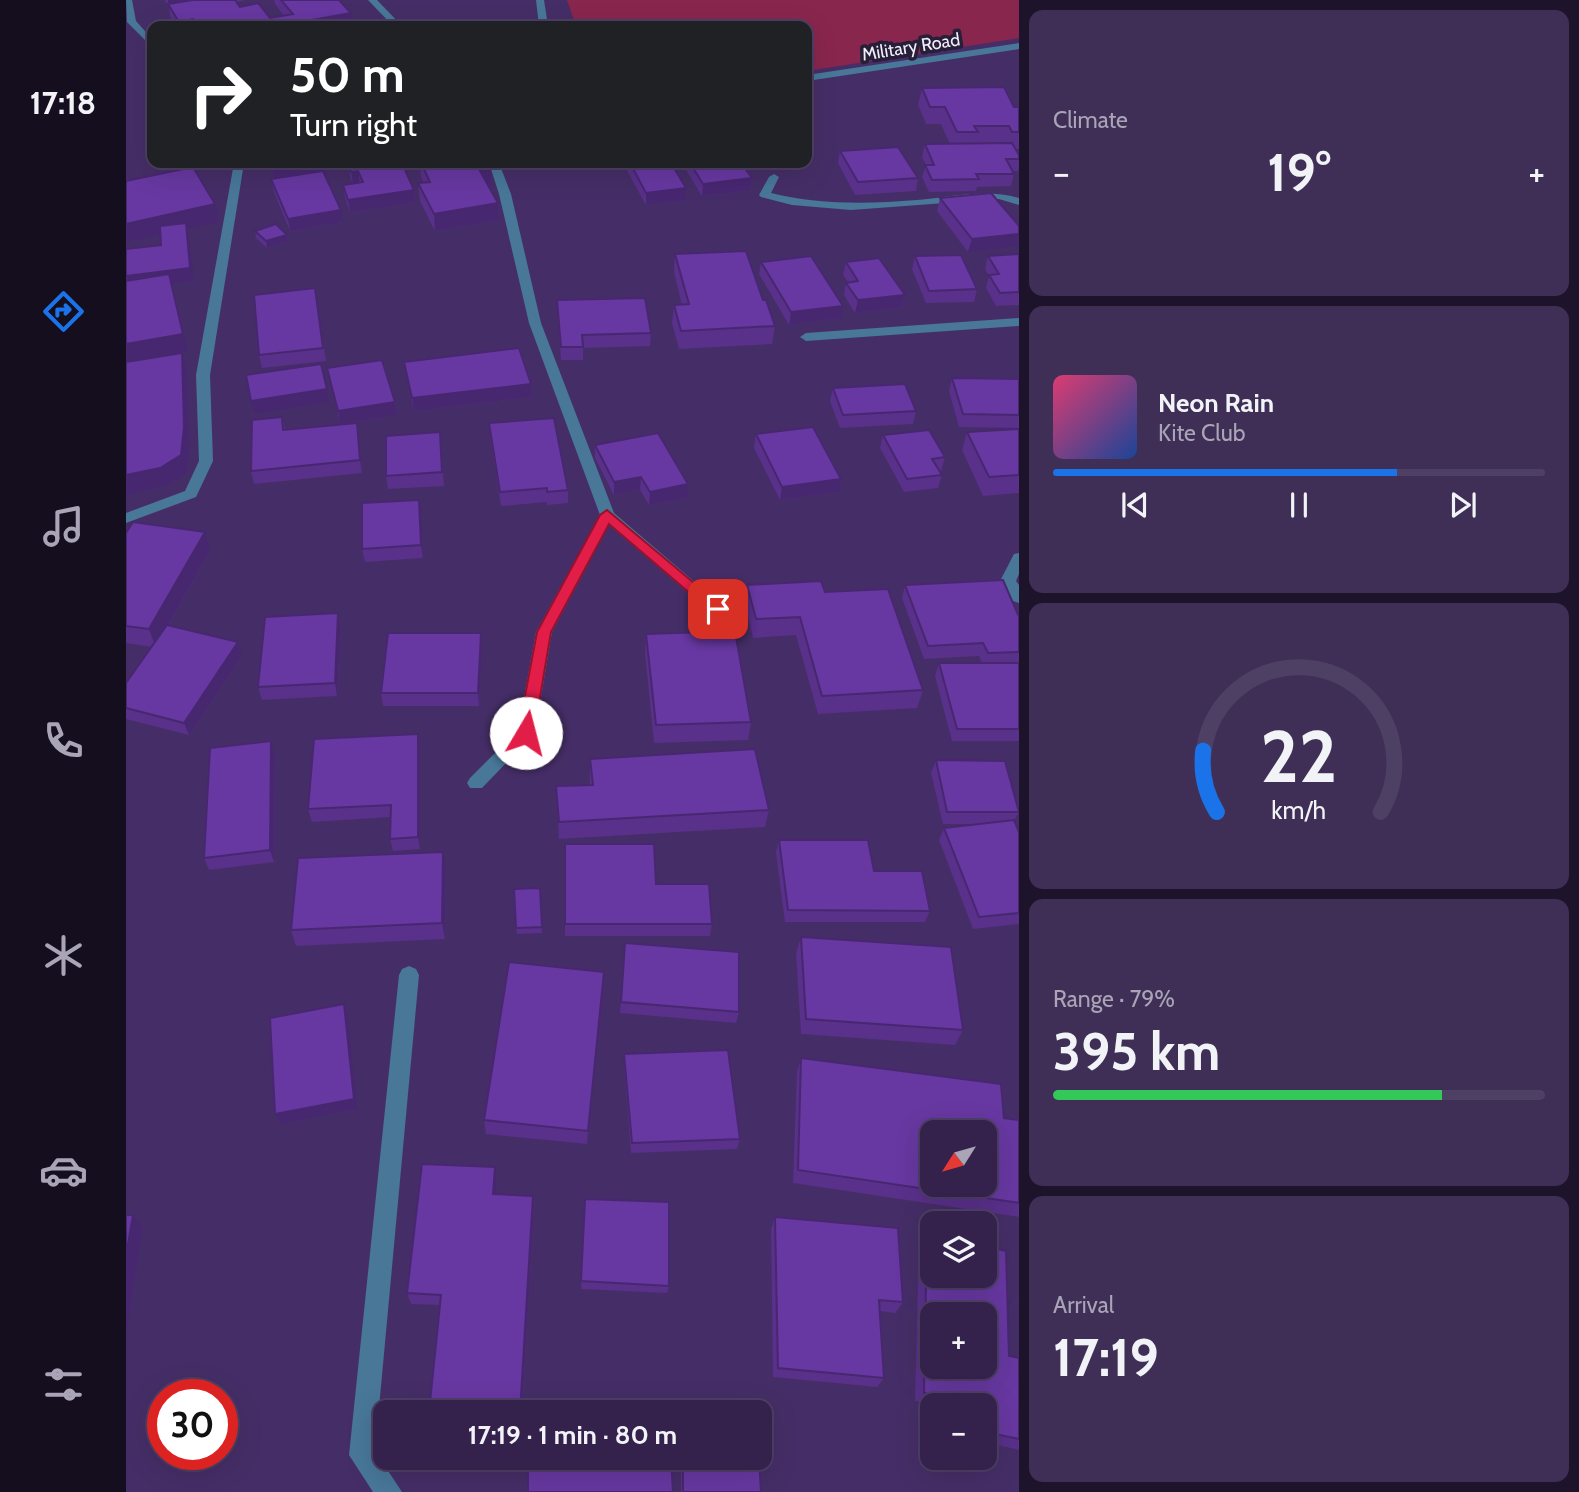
<!DOCTYPE html>
<html lang="en">
<head>
<meta charset="utf-8">
<style>
  body { margin:0; font-family:Cabin,sans-serif; background:#3f2f57; color:#f1f3f6; height:100vh; display:flex; flex-direction:column; font-size:26px; white-space:nowrap }
  * { box-sizing:border-box; margin:0 }
  p { font-size:23px; color:#a9a4b6 }
  .icon { flex:none; width:38px; height:38px; fill:none; stroke:currentColor; stroke-width:2; stroke-linecap:round; stroke-linejoin:round }
  .map { position:relative; flex:1; overflow:hidden }
  .sheet { display:flex; flex-direction:column; gap:10px; padding:10px; background:#1d132a; width:560px }
  .sheet>* { flex:none }
  .banner { position:absolute; left:21px; top:21px; width:665px; height:147px; border-radius:14px; box-shadow:0 7px 28px #0002,0 0 0 2px #4e3f65; background:#202124; color:#fff; overflow:hidden }
  .needle { width:46px; rotate:233deg }
  .buttons { position:absolute; left:794px; top:1120px; display:grid; gap:14px }
  .buttons a { display:grid; place-items:center; width:77px; height:77px; border-radius:14px; background:#34224d; box-shadow:0 7px 28px #0002,0 0 0 2px #4e3f65; font-size:35px }
  .speed { position:absolute; left:21px; top:1379px; display:flex; gap:14px; font-size:35px; font-weight:700; text-align:center }
  .speed>* { display:grid; place-content:center; width:91px; height:91px; border-radius:50%; background:#34224d; box-shadow:0 7px 28px #0002,0 0 0 2px #4e3f65; line-height:1 }
  .speed .limit { border:10px solid #d22; background:#fff; color:#111 }
  .pin { position:absolute; display:grid; place-items:center; width:60px; height:60px; color:#fff; margin:-30px; border-radius:14px; box-shadow:0 4px 10px #0006 }
  .me { position:absolute; width:77px; margin:-38px; rotate:8deg; stroke-linejoin:round; filter:drop-shadow(0 0 5px #0008) }
  .turn { display:flex; align-items:center; gap:24px; height:147px; padding:0 28px; font-size:32px }
  .turn .icon { width:91px; height:91px; stroke-width:2.5 }
  .turn b { display:block; font-size:49px; line-height:60px }
  .big { font-size:52px; font-weight:700; line-height:1.1 }
  .sheet .widget { flex:1; display:flex; flex-direction:column; justify-content:center; gap:10px; min-width:0; padding:0 24px; border-radius:14px; background:#3f2f57 }
  .sheet .dial { align-items:center; gap:0 }
  .dial svg { height:182px; overflow:visible; fill:none; stroke:#4e3f65; stroke-width:7; stroke-linecap:round; text-anchor:middle }
  .dial text { fill:#f1f3f6; stroke:none }
  .song { display:flex; align-items:center; gap:21px }
  .cover { width:84px; height:84px; border-radius:10px; background:linear-gradient(135deg,hsl(340 70% 55%),hsl(220 70% 35%)) }
  .played { height:7px; border-radius:4px; background:linear-gradient(90deg,#1a73e8 70%,#4e3f65 70%) }
  .keys { display:flex; justify-content:space-around; direction:ltr }
  .heat { display:flex; justify-content:space-between; align-items:center; font-size:38px; direction:ltr }
  .charge { height:10px; border-radius:5px; background:linear-gradient(90deg,#34c759 79%,#4e3f65 0) }
  .trip { position:absolute; left:247px; top:1400px; width:399px; height:70px; border-radius:14px; background:#34224d; box-shadow:0 7px 28px #0002,0 0 0 2px #4e3f65; font-weight:700; line-height:70px; text-align:center }
  main { display:flex; flex:1; min-height:0 }
  .dock { display:flex; flex-direction:column; width:126px; justify-content:space-around; align-items:center; background:#150e1f; color:#a9a4b6 }
  .dock .icon { width:49px; height:49px }
  .dock .current { color:#1a73e8 }
  .dock b { font-size:32px; color:#f1f3f6 }
  .map>svg:first-child { display:block }
</style>
</head>
<body>
<main>
<nav class="dock">
<b>17:18</b>
<svg class="icon current" aria-label="directions" viewBox="0 0 24 24"><path d="M12 3l9 9-9 9-9-9zM9 14v-3h6M13 9l2 2-2 2"/></svg>
<svg class="icon" aria-label="music" viewBox="0 0 24 24"><path d="M9 18V5l10-2v13"/><circle cx="6" cy="18" r="3"/><circle cx="16" cy="16" r="3"/></svg>
<svg class="icon" aria-label="phone" viewBox="0 0 24 24"><path d="M5 4h4l2 5-3 2q2 4 5 5l2-3 5 2v4C11 20 4 13 5 4z"/></svg>
<svg class="icon" aria-label="climate" viewBox="0 0 24 24"><path d="M12 3v18M4 7l16 10M4 17L20 7"/></svg>
<svg class="icon" aria-label="car" viewBox="0 0 24 24"><path d="M5 17H2v-5l4-1 3-4h7l3 4 3 1v5h-3M9 17h6M6 11h13"/><circle cx="7" cy="17" r="2"/><circle cx="17" cy="17" r="2"/></svg>
<svg class="icon" aria-label="filters" viewBox="0 0 24 24"><path d="M4 7h16M4 17h16"/><circle cx="9" cy="7" r="2"/><circle cx="15" cy="17" r="2"/></svg>
</nav>
<div class="map">
<svg width="893" height="1492" viewBox="0 0 893 1492">
  <rect width="100%" height="100%" fill="#452e67"/>
  <!-- green -->
  <path fill="#89264e" d="M441,0h452v38l-212,33v-45h-231z"/>
  <g fill="none" stroke-linecap="round" stroke-linejoin="round">
    <!-- service -->
    <g fill="#487798" fill-rule="evenodd">
      <path d="M410,0h8l4,26h-9z"/>
      <path d="M893,43v6l-212,32v-6z"/>
      <path d="M648,174l5,3 -8,16c48,12 97,11 146,7 33,-3 70,-12 102,-2v7l-20,-6 -148,11 -59,-5 -31,-8 -2,-2 10,-18z"/>
    </g>
    <!-- minor -->
    <g fill="#487798" fill-rule="evenodd">
      <path d="M0,0h6l4,21 16,18v8l-25,-25z"/>
      <path d="M242,0h9l25,26h-9z"/>
      <path d="M108,163h10l-34,212 3,86 -17,36 -70,26v-10l59,-22 14,-30 -3,-86z"/>
      <path d="M363,163h10l12,31 30,129 73,190 131,112 -8,6 -6,-2 -122,-104 -57,107 -17,101 -53,55h-12l-3,-5 3,-5 48,-48 18,-98 64,-117 -71,-192 -30,-129z"/>
      <path d="M893,318v8l-213,15 -6,-4 6,-4z"/>
      <path d="M893,553v21l-3,7 3,4v18l-6,-2 -13,-20 14,-27z"/>
      <path d="M283,966l7,3 3,6 -44,476 27,41h-29l-24,-37 50,-480 3,-6z"/>
    </g>
  </g>
  <!-- wall -->
  <g fill="#59308a">
    <path d="M39,0h81l-10,2 4,5 30,11 14,-2 -9,-12 -1,-4h65l12,13 1,13h-176l-5,-6 -2,-12z"/>
    <path d="M796,88l97,19v42h-3l3,6v11l-1,5h-5l1,3 -3,12 -34,1 -1,4 -47,1 -7,-15 4,-12 -4,-8 3,-13h25l-9,-20h-15l-8,-19z"/>
    <path d="M714,151l78,27 -2,13 -61,4 -17,-32z"/>
    <path d="M145,163l56,12h-2l18,47 -53,9 -16,-39 -3,-13h4z"/>
    <path d="M286,163h75l4,6 1,17 -3,1 9,16 1,17 -64,11 -15,-30 -2,-18h6l-3,-6 -1,-12 -6,1z"/>
    <path d="M499,163h46l14,38 -39,4 -22,-40z"/>
    <path d="M556,163h59l11,15 -2,12 -48,6z"/>
    <path d="M223,164l23,3 42,23 1,13 -65,9 -5,-15 -2,-12 10,-1 -3,-7z"/>
    <path d="M865,193l-23,59 -31,-41 3,-13z"/>
    <path d="M129,231l32,4 1,6 -21,7 -11,-10z"/>
    <path d="M549,254l88,46 12,26 -3,18 -93,5 -7,-26 2,-18h8l-8,-33z"/>
    <path d="M893,254v51l-23,1 -10,-18 3,-12 -4,-7 3,-13z"/>
    <path d="M789,256l62,33 -3,13 -48,1 -14,-34z"/>
    <path d="M635,262l80,56 -52,7 -30,-51z"/>
    <path d="M720,262l59,33 -3,12 -47,6 -11,-18 2,-12 2,-1 -5,-7z"/>
    <path d="M189,288l11,73 -64,7 -3,-13z"/>
    <path d="M431,300l94,33 -1,13 -67,2v12h-22z"/>
    <path d="M278,362l127,35 -117,14 -8,-36z"/>
    <path d="M201,368l68,34 2,13 -56,9 18,12 3,37 -108,11 -3,-13 31,-54 3,12 55,-5z"/>
    <path d="M826,378l67,1v49l-60,-1 -10,-36z"/>
    <path d="M707,388l83,23 -3,13 -73,4 -10,-27z"/>
    <path d="M363,423l79,67v13l-21,2v-3l-46,4 -11,-70z"/>
    <path d="M893,429v64l-36,3 -21,-46 5,-18z"/>
    <path d="M630,434l85,45 -2,13 -59,8 -26,-52z"/>
    <path d="M757,435l62,22 -4,14h-2l3,4 -4,13 -34,4 -24,-44z"/>
    <path d="M469,445l92,53 -38,7 -9,-15 -26,5 -19,-37z"/>
    <path d="M315,446l3,40 -56,3 -2,-13z"/>
    <path d="M293,500l4,58 -58,4 -3,-13z"/>
    <path d="M0,533l84,17 -41,75 73,30 -53,80 -63,-16v-36l26,-36 -26,-4z"/>
    <path d="M621,585l78,7 98,98 -6,18 -99,6 -22,-79 -43,3 -8,-35z"/>
    <path d="M779,585l114,32v124h-67l-17,-65 4,-13h43l-3,-7 -55,3 -22,-61z"/>
    <path d="M212,613l3,13 -4,70 -75,4 -4,-13z"/>
    <path d="M355,633l1,13 -3,60h-96l-2,-13z"/>
    <path d="M520,634l105,88 -3,18 -94,3 -9,-91z"/>
    <path d="M292,734l2,12v103l-27,2 -3,-12 1,-22 -79,5 -4,-13z"/>
    <path d="M149,754l-1,108 -65,8 -5,-12z"/>
    <path d="M464,759l179,51 -4,17 -206,12 -3,-53 34,-1z"/>
    <path d="M810,760l83,52 -5,9 5,11v92l-46,5 -34,-89 5,-12 32,-4h-33l-12,-51z"/>
    <path d="M653,840l95,31 56,40 -5,11h-140l-9,-70z"/>
    <path d="M439,844l91,40 56,40 -2,12h-145z"/>
    <path d="M320,868l-1,71 -149,7 -5,-16z"/>
    <path d="M414,888l2,45 -25,1 -1,-6z"/>
    <path d="M675,937l162,93 -8,15 -154,-11 -5,-81z"/>
    <path d="M499,943l114,69 -3,11 -116,-10z"/>
    <path d="M478,972v15l-17,157 -101,-10 -2,-14z"/>
    <path d="M498,1054l116,85 -3,10 -106,4 -7,-89z"/>
    <path d="M675,1058l203,60 15,2v97l-226,-34 4,-111z"/>
    <path d="M369,1167l2,13 -1,14 37,2 1,12 -12,204h-93l11,-107 -29,-1 -4,-11z"/>
    <path d="M459,1199l84,87 -2,7 -86,-4z"/>
    <path d="M649,1217l128,85 -8,11 -15,-2 4,67 -7,9 -104,-10 -2,-148z"/>
    <path d="M801,1234l82,122 10,2v92l-34,-8v-37h-52l-18,-4 4,-155z"/>
    <path d="M300,1458h93v9l-90,-5z"/>
    <path d="M555,1458h78l2,34h-80z"/>
  </g>
  <!-- shaded-wall -->
  <g fill="#482771">
    <path d="M42,0h36l-35,7z"/>
    <path d="M225,13l1,13h-74z"/>
    <path d="M67,19l2,7h-15l-1,-4z"/>
    <path d="M141,22v4h-22z"/>
    <path d="M199,163l2,12 -52,6 -2,-12z"/>
    <path d="M287,163h6l1,2 -6,1z"/>
    <path d="M365,169l1,17 -11,2 -1,-17z"/>
    <path d="M232,171l2,13 -7,1 -2,-13z"/>
    <path d="M626,178l-2,12 -48,6 1,-12z"/>
    <path d="M560,188l-1,13 -39,4v-12z"/>
    <path d="M288,190l1,13 -65,9 -2,-12z"/>
    <path d="M372,203l1,17 -64,11 -1,-17z"/>
    <path d="M89,204l4,18 -32,7 2,7 5,45 -22,3 16,68 -6,1 5,18 3,74 -4,28 -20,13 -40,9v-151l4,-55 -4,-13 60,-47 -60,13v-18z"/>
    <path d="M215,210l2,12 -53,9 -2,-12z"/>
    <path d="M893,234v12l-51,6 4,-13z"/>
    <path d="M161,235l1,6 -21,7 -1,-7z"/>
    <path d="M779,295l-3,12 -47,6 3,-13z"/>
    <path d="M717,306l-2,12 -52,7 2,-13z"/>
    <path d="M405,384v13l-117,14 -2,-13z"/>
    <path d="M201,389l2,13 -75,12 -3,-13z"/>
    <path d="M269,402l2,13 -57,9 -2,-13z"/>
    <path d="M231,423l2,13 3,37 -2,-13z"/>
    <path d="M515,477l-1,13 -26,5v-13z"/>
    <path d="M715,479l-2,13 -59,8 2,-13z"/>
    <path d="M562,484l-1,14 -38,7 1,-13z"/>
    <path d="M293,500l2,13 2,45 -2,-13z"/>
    <path d="M79,532l5,18 -54,98 -7,-19z"/>
    <path d="M212,613l3,13 -4,70 -2,-13z"/>
    <path d="M355,633l1,13 -3,60 -1,-13z"/>
    <path d="M112,642l4,13 -53,80 -5,-12z"/>
    <path d="M292,734l2,12v103l-2,-12z"/>
    <path d="M145,741l4,13 -1,108 -4,-12z"/>
    <path d="M317,852l3,16 -1,71 -3,-16z"/>
    <path d="M478,972v15l-17,157 1,-13z"/>
    <path d="M218,1004l4,11 9,94 -77,15 -5,-10z"/>
    <path d="M369,1167l2,13 -2,26 -2,-12z"/>
    <path d="M407,1196l1,12 -12,204h-2z"/>
    <path d="M7,1215l10,12 -17,107v-78z"/>
  </g>
  <!-- building -->
  <g fill="#6738a1" stroke="#482771" stroke-width="2" fill-rule="evenodd">
    <path d="M67,0h42l5,7 18,-4 12,15 23,-4 -12,-14h58l12,13 -73,13h-9l-2,-4 -22,4h-47l-5,-7 -14,3 -11,-18z"/>
    <path d="M878,87l10,20h5v25h-7l-3,-6h-35l4,6h-21l-12,-25h-15l-8,-19z"/>
    <path d="M886,143l7,12v4h-13l8,15h-38l3,5 -47,1 -7,-15h9l-9,-21z"/>
    <path d="M772,147l20,31 -60,4 -18,-31z"/>
    <path d="M145,163h51l-49,6z"/>
    <path d="M233,163h11l2,4 19,-4h11l12,27 -66,10 -5,-15 20,-3 -5,-11 -7,1 -2,-8z"/>
    <path d="M295,163h66l4,6 -11,2 18,32 -64,11 -16,-31 12,-1z"/>
    <path d="M504,163h41l15,25 -40,5z"/>
    <path d="M564,163h51l11,15 -49,6z"/>
    <path d="M67,167l22,37 -89,20v-43z"/>
    <path d="M197,171l18,39 -53,9 -17,-40z"/>
    <path d="M865,193l28,33v8l-47,5 -32,-41z"/>
    <path d="M60,223l4,45 -64,8v-27l35,-4 -1,-19z"/>
    <path d="M150,224l11,11 -21,6 -11,-10z"/>
    <path d="M620,251l17,49h3l9,26 -94,5 -7,-26 15,-1 -14,-50z"/>
    <path d="M893,254v38l-19,1 -11,-18 10,-1 -11,-18z"/>
    <path d="M835,255l16,34 -48,2 -14,-35z"/>
    <path d="M685,256l32,50 -52,6 -30,-50z"/>
    <path d="M753,258l26,37 -47,5 -12,-17 12,-2 -12,-19z"/>
    <path d="M43,274l14,60 -57,10v-63z"/>
    <path d="M189,288l8,60 -64,7 -5,-60z"/>
    <path d="M519,298l6,35 -69,2 1,12h-22l-4,-47z"/>
    <path d="M393,348l12,36 -119,14 -8,-36z"/>
    <path d="M56,353l2,74 -3,28 -21,13 -34,7v-113z"/>
    <path d="M256,360l13,42 -57,9 -11,-43z"/>
    <path d="M195,364l6,25 -76,12 -5,-26z"/>
    <path d="M826,378l67,1v36l-56,-1z"/>
    <path d="M779,384l11,27 -73,4 -10,-27z"/>
    <path d="M156,417l1,13 74,-7 3,37 -109,11 1,-51z"/>
    <path d="M428,418l14,72 -21,2v-4l-47,4 -11,-69z"/>
    <path d="M687,427l28,52 -59,8 -26,-53z"/>
    <path d="M893,429v46l-30,2 -22,-45z"/>
    <path d="M803,430l16,27 -13,2 10,16 -35,4 -24,-44z"/>
    <path d="M314,432l2,40 -56,4v-40z"/>
    <path d="M532,433l30,51 -38,8 -9,-15 -27,5 -19,-37z"/>
    <path d="M293,500l2,45 -59,4v-46z"/>
    <path d="M7,522l72,10 -56,97 -23,-3v-93z"/>
    <path d="M877,580l16,37v35l-31,1 -5,-10 -55,3 -23,-61z"/>
    <path d="M695,581l4,11 63,-3 35,101 -101,6 -22,-79 -44,2 -9,-34z"/>
    <path d="M212,613l-3,70 -77,4 7,-70z"/>
    <path d="M41,625l71,17 -54,81 -58,-15v-25z"/>
    <path d="M609,631l16,91 -95,3 -10,-91z"/>
    <path d="M262,633h93l-3,60h-97z"/>
    <path d="M813,663h80v66h-62z"/>
    <path d="M292,734v103l-28,2 1,-34 -83,4 6,-70z"/>
    <path d="M145,741l-1,109 -66,8 6,-110z"/>
    <path d="M629,749l14,61 -210,12 -3,-36 37,-1 -3,-26z"/>
    <path d="M810,760l69,1 14,51h-72z"/>
    <path d="M888,820l5,12v81l-40,4 -35,-89z"/>
    <path d="M653,840h89l6,31h48l8,40 -142,-1z"/>
    <path d="M439,844h89l2,40h53l3,40h-147z"/>
    <path d="M317,852l-1,71 -151,7 7,-72z"/>
    <path d="M414,888l2,39 -26,1 -2,-39z"/>
    <path d="M675,937l150,10 12,83 -157,-11z"/>
    <path d="M499,943l114,9v60l-118,-10z"/>
    <path d="M383,962l95,10 -16,159 -104,-11z"/>
    <path d="M218,1004l10,95 -79,15 -5,-96z"/>
    <path d="M602,1050l12,89 -108,4 -8,-89z"/>
    <path d="M675,1058l200,26 3,34 15,2v83l-221,-33zM807,1132h52v53h-52z"/>
    <path d="M296,1164l73,3 -2,27 40,2 -13,216h-91l12,-117 -34,-2z"/>
    <path d="M459,1199l84,3v84l-88,-5z"/>
    <path d="M0,1215h7l-7,41z"/>
    <path d="M649,1217l123,11 5,74 -24,-2 5,78 -106,-10z"/>
    <path d="M801,1234l6,1v41h52v-30l21,5 3,105 10,2v81l-34,-7v-27h-9v-1l-52,-11zM807,1314h52v53h-52z"/>
    <path d="M351,1458h41l-1,2z"/>
    <path d="M402,1458h143l2,34h-145z"/>
    <path d="M557,1458h76l2,34h-78z"/>
  </g>
  <!-- route -->
  <path fill="#e11d48" stroke="#92132f" stroke-width="2" d="M481,510l118,99 -2,4h-10l-104,-89 -58,108 -17,101 -3,4h-11l-2,-4 19,-101 63,-117z"/>
  <g text-anchor="middle" dominant-baseline="central" stroke-width="7" stroke-linejoin="round" paint-order="stroke">
    <!-- far-street labels -->
    <g font-size="18" fill="#f2eefc" stroke="#271e37">
      <text transform="translate(785 47) rotate(-9)">Military Road</text>
    </g>
  </g>
</svg>
<div class="buttons">
<a><svg class="needle" viewBox="-14 -14 28 28"><path d="M0-13l5 13h-10z" fill="#e53935"/><path d="M0 13l5-13h-10z" fill="#a9a4b6"/></svg></a>
<a><svg class="icon" aria-label="layers" viewBox="0 0 24 24"><path d="M12 4l9 5-9 5-9-5zM3 14l9 5 9-5"/></svg></a>
<a>+</a>
<a>−</a>
</div>
<div class="speed"><div class="limit">30</div></div>
<div class="pin" style="left:592px;top:609px;background:#d93025"><svg class="icon" aria-label="arrive" viewBox="0 0 24 24"><path d="M6 21V4h12l-3 4 3 4H6"/></svg></div>
<svg class="me" style="left:400px;top:733px" viewBox="-20 -20 40 40"><circle r="19" fill="#fff"/><path d="M0-13L10 11 0 6-10 11z" fill="#e11d48"/></svg>
<div class="trip">17:19 · 1 min · 80 m</div>
<div class="banner">
<div class="turn"><svg class="icon" aria-label="right" viewBox="0 0 24 24"><path d="M7 20v-9h11M14 6l5 5-5 5"/></svg><div><b>50 m</b>Turn right</div></div>
</div>
</div>
<section class="sheet">
<div class="widget"><p>Climate</p>
<div class="heat"><a>−</a><b class="big">19°</b><a>+</a></div>
</div>
<div class="widget">
<div class="song"><i class="cover"></i><div><b>Neon Rain</b><p>Kite Club</p></div></div>
<div class="played"></div>
<div class="keys"><svg class="icon" aria-label="previous" viewBox="0 0 24 24"><path d="M18 5L8 12l10 7zM5 5v14"/></svg><svg class="icon" aria-label="pause" viewBox="0 0 24 24"><path d="M8 5v14M16 5v14"/></svg><svg class="icon" aria-label="next" viewBox="0 0 24 24"><path d="M6 5l10 7-10 7zM19 5v14"/></svg></div>
</div>
<div class="widget dial"><svg viewBox="0 0 100 80">
<path d="M14 69A42 42 0 1 1 86 69"/>
<path d="M14 69A42 42 0 0 1 8 42" stroke="#1a73e8"/>
<text x="50" y="56" font-size="32" font-weight="700">22</text>
<text x="50" y="72" font-size="11">km/h</text>
</svg></div>
<div class="widget"><p>Range · 79%</p><b class="big">395 km</b><div class="charge"></div></div>
<div class="widget"><p>Arrival</p><b class="big">17:19</b></div>
</section>
</main>
</body>
</html>
